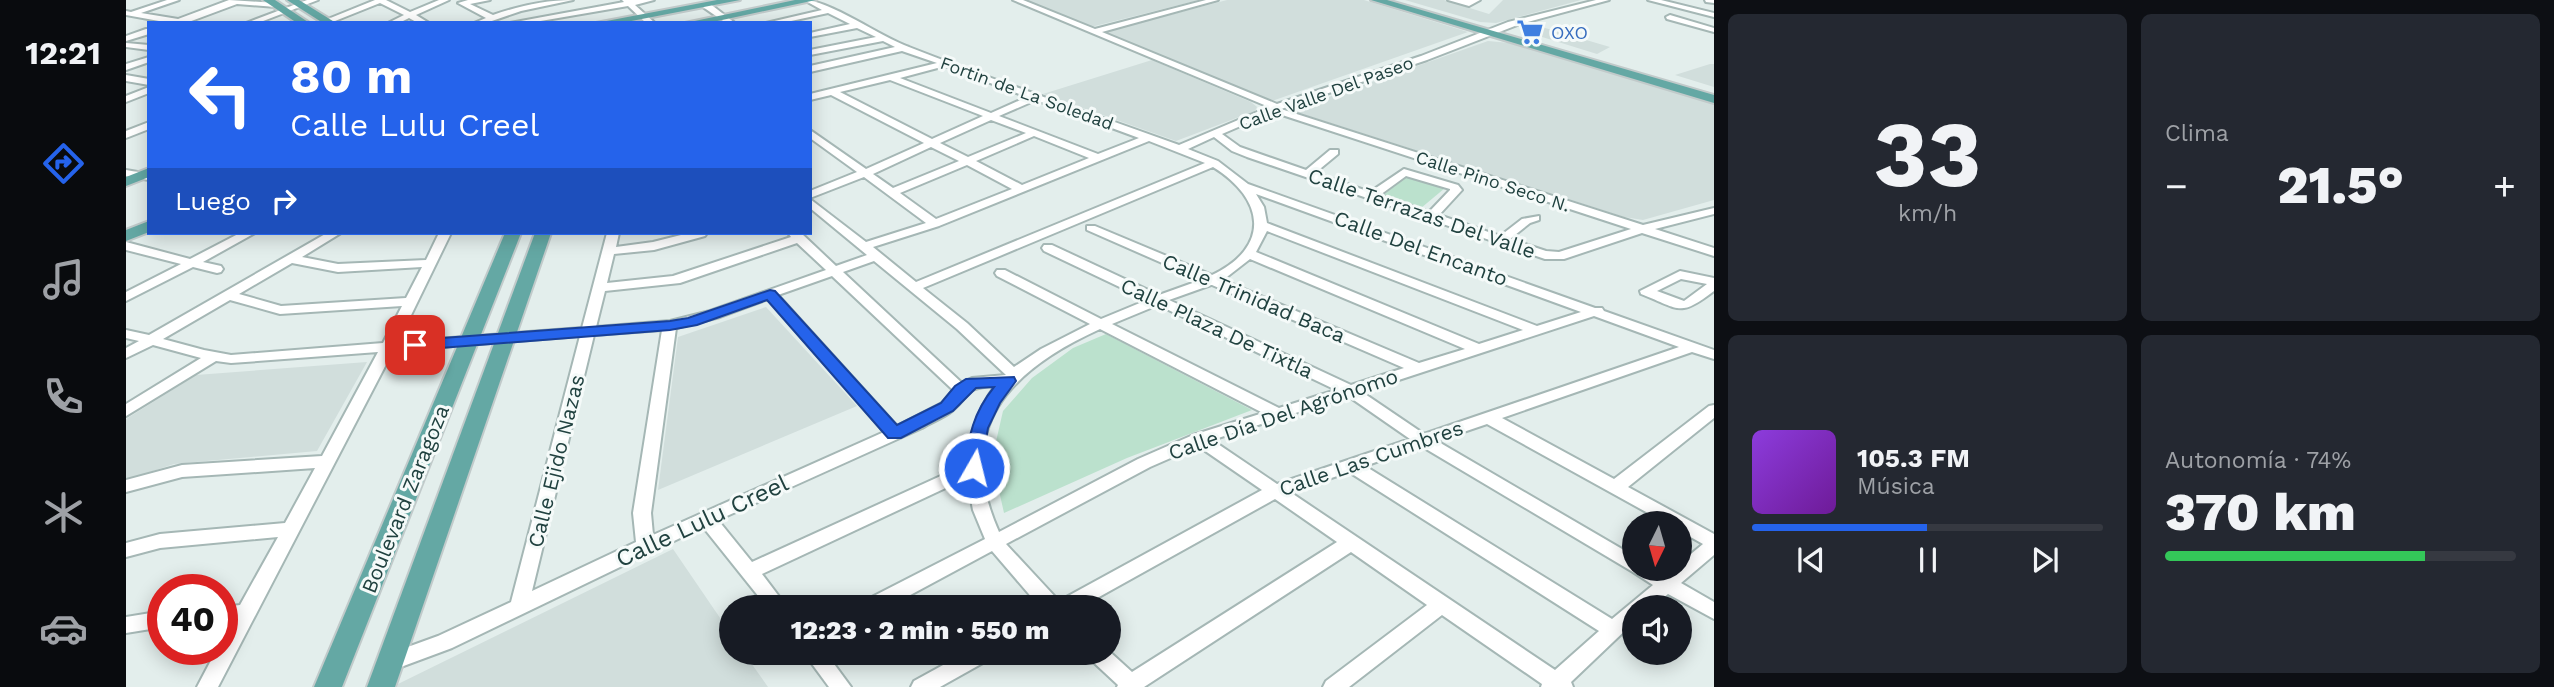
<!DOCTYPE html>
<html lang="es">
<head>
<meta charset="utf-8">
<style>
  body { margin:0; font-family:"Work Sans",sans-serif; background:#242831; color:#f1f3f6; height:100vh; display:flex; flex-direction:column; font-size:26px; white-space:nowrap }
  * { box-sizing:border-box; margin:0 }
  p { font-size:23px; color:#9ea1a6 }
  .icon { flex:none; width:38px; height:38px; fill:none; stroke:currentColor; stroke-width:2; stroke-linecap:round; stroke-linejoin:round }
  .map { position:relative; flex:1; overflow:hidden }
  .sheet { display:flex; flex-direction:column; gap:14px; padding:14px; background:#0d0f14; width:840px }
  .sheet>* { flex:none }
  .banner { position:absolute; left:21px; top:21px; width:665px; height:214px; border-radius:0px; box-shadow:0 4px 18px #0003; background:#2563eb; color:#fff; overflow:hidden }
  .needle { width:46px; rotate:185deg }
  .controls { position:absolute; left:1496px; top:511px; display:grid; gap:14px }
  .controls a { display:grid; place-items:center; width:70px; height:70px; border-radius:50%; background:#171b24; box-shadow:0 4px 18px #0003; font-size:35px }
  .speed { position:absolute; left:21px; top:574px; display:flex; gap:14px; font-size:35px; font-weight:700; text-align:center }
  .speed>* { display:grid; place-content:center; width:91px; height:91px; border-radius:50%; background:#171b24; box-shadow:0 4px 18px #0003; line-height:1 }
  .speed .limit { border:10px solid #d22; background:#fff; color:#111 }
  .pin { position:absolute; display:grid; place-items:center; width:60px; height:60px; color:#fff; margin:-30px; border-radius:14px; box-shadow:0 4px 10px #0006 }
  .me { position:absolute; width:77px; margin:-38px; rotate:8deg; stroke-linejoin:round; filter:drop-shadow(0 0 5px #0008) }
  .turn { display:flex; align-items:center; gap:24px; height:147px; padding:0 28px; font-size:32px }
  .turn .icon { width:91px; height:91px; stroke-width:2.5 }
  .turn b { display:block; font-size:49px; line-height:60px }
  .then { display:flex; align-items:center; height:66px; padding:0 28px; background:#0003; gap:14px; font-size:26px }
  .big { font-size:52px; font-weight:800; line-height:1.1 }
  .sheet .tile { flex:1; display:flex; flex-direction:column; justify-content:center; gap:10px; min-width:0; padding:0 24px; border-radius:10px; background:#242831 }
  .sheet .dial { align-items:center; gap:0 }
  .dial b { font-size:91px; line-height:1 }
  .song { display:flex; align-items:center; gap:21px }
  .cover { width:84px; height:84px; border-radius:10px; background:linear-gradient(135deg,hsl(270 70% 55%),hsl(280 70% 35%)) }
  .played { height:7px; border-radius:4px; background:linear-gradient(90deg,#2563eb 50%,#363941 50%) }
  .keys { display:flex; justify-content:space-around; direction:ltr }
  .heat { display:flex; justify-content:space-between; align-items:center; font-size:38px; direction:ltr }
  .charge { height:10px; border-radius:5px; background:linear-gradient(90deg,#34c759 74%,#363941 0) }
  .sheet .tiles { flex:1; display:grid; gap:14px; grid-template-columns:repeat(2,1fr) }
  .trip { position:absolute; left:593px; top:595px; width:402px; height:70px; border-radius:35px; background:#171b24; box-shadow:0 4px 18px #0003; font-weight:800; line-height:70px; text-align:center }
  main { display:flex; flex:1; min-height:0 }
  .menu { display:flex; flex-direction:column; width:126px; justify-content:space-around; align-items:center; background:#090b0e; color:#9ea1a6 }
  .menu .icon { width:49px; height:49px }
  .menu .active { color:#2563eb }
  .menu b { font-size:32px; color:#f1f3f6 }
  .map>svg:first-child { display:block }
</style>
</head>
<body>
<main>
<nav class="menu">
<b>12:21</b>
<svg class="icon active" aria-label="directions" viewBox="0 0 24 24"><path d="M12 3l9 9-9 9-9-9zM9 14v-3h6M13 9l2 2-2 2"/></svg>
<svg class="icon" aria-label="music" viewBox="0 0 24 24"><path d="M9 18V5l10-2v13"/><circle cx="6" cy="18" r="3"/><circle cx="16" cy="16" r="3"/></svg>
<svg class="icon" aria-label="phone" viewBox="0 0 24 24"><path d="M5 4h4l2 5-3 2q2 4 5 5l2-3 5 2v4C11 20 4 13 5 4z"/></svg>
<svg class="icon" aria-label="climate" viewBox="0 0 24 24"><path d="M12 3v18M4 7l16 10M4 17L20 7"/></svg>
<svg class="icon" aria-label="car" viewBox="0 0 24 24"><path d="M5 17H2v-5l4-1 3-4h7l3 4 3 1v5h-3M9 17h6M6 11h13"/><circle cx="7" cy="17" r="2"/><circle cx="17" cy="17" r="2"/></svg>
</nav>
<div class="map">
<svg width="1588" height="687" viewBox="0 0 1588 687">
  <rect width="100%" height="100%" fill="#e3eeec"/>
  <!-- built -->
  <g fill="#d1dedc">
    <path d="M897,0h176l-108,27 -9,-1z"/>
    <path d="M1101,0h137l104,32 -196,69 -167,-67 3,-3z"/>
    <path d="M1279,0h39l45,14 14,-14h78l-85,23 -16,-1z"/>
    <path d="M1409,25l75,22 -13,7 -71,-22 -1,-3z"/>
    <path d="M1362,41l22,2 204,60v97l-71,20 -19,-3 -328,-105 -1,-3z"/>
    <path d="M1026,60l99,42 6,5 -2,4 -79,30 -133,-47z"/>
    <path d="M1584,64h4v23l-39,-12z"/>
    <path d="M640,307l91,99 -199,84 20,-153z"/>
    <path d="M241,362l-50,89 -143,13 -48,16v-61l70,-44z"/>
    <path d="M547,549l58,85 1,19h12l24,34h-371l1,-3z"/>
  </g>
  <!-- green -->
  <g fill="#bbe1cd">
    <path d="M1282,176l37,12 -24,20 -38,-13z"/>
    <path d="M980,334l146,76 -125,48 -123,55 -12,-54 11,-48 29,-33 41,-30z"/>
  </g>
  <g fill="none" stroke-linecap="round" stroke-linejoin="round">
    <!-- minor casing -->
    <g stroke="#a5b7b5" stroke-width="4">
      <g id="minor">
        <path d="M41,0h12l-38,13 37,6 51,-19 47,3 4,2 -4,2 -39,-3 -51,19h-16l-44,-8v-4l5,1z"/>
        <path d="M181,0h11l-60,23h-12z"/>
        <path d="M249,0h11l24,12 29,-12h10l-33,15 13,8h-11l-9,-5 -10,5h-11l16,-8 -24,-12 -50,20 -7,-2z"/>
        <path d="M342,0h22l-20,4 23,11c26,-9 52,-15 80,-15l-52,11 -35,12h-12l12,-5 -28,-15z"/>
        <path d="M496,0h32l-19,5 20,18h-9l-18,-17 -99,17h-19l114,-21z"/>
        <path d="M678,0c25,0 77,37 105,47 89,35 181,66 270,98l90,-38 -256,-107h10l72,29 111,-29h12l-116,32 175,72 144,-48 87,-34 88,-22h13l-89,24 -93,36 -146,49 362,116 71,-17v6l-59,15 59,19v8l-72,-23 -78,26h-19l-298,-102 -15,-6 -18,-14 -26,12 30,12 30,23 347,124h7l2,3 110,39v9l-22,-7 -190,66 112,61 95,-73 5,-1v13l-86,69 86,47v21l-33,28 33,19v17l-46,-25 -16,13h-18v15l-63,60 2,5h-32l1,-3 -100,-69 -93,72h-26l3,-6 101,-76 -76,-53 -207,135h-27l1,-2 -28,-26 -3,-6 23,-1 22,20 205,-130 -62,-43 -194,108h-41l-48,-56 -104,56h-26l2,-6 121,-62 -12,-29 -6,-32 -205,96 25,33h-20l-64,-80 -251,121 -62,23 -7,-3 -3,-6 3,-6 55,-20 73,-34 69,-266 -187,15 -175,336h-21l20,-38h5v-10l9,-17 -9,1v-16l18,-2 38,-68 -118,11 -34,9v-14l34,-9 125,-11 30,-55 -133,9 -56,15v-12l56,-15 140,-9 56,-104 -147,11 -15,-2 -90,55v-12l75,-46 -48,-13 -27,13v-10l13,-7 -13,-3v-8l23,5 178,-102h14l-39,24 36,7 88,-4 13,-27h12l-53,109 184,-14 25,-95h12l-3,14 37,-5 36,-9h18l-2,3 -51,14 -40,4 -7,29 66,-7 118,-39 -3,-4h13l35,33 31,-11 -57,-47v-9l56,43 60,-19 -62,-46 -54,21v-7l47,-19 -47,-34v-8l56,39 58,-26 -93,-48 -21,5v-6l127,-31 -35,-12 -92,21v-6l85,-19 -12,-6 -73,14v-5l66,-13 -19,-9 -47,9v-4l40,-9 -22,-11 -46,10h-16l56,-13zM819,66l82,31 -36,16 -91,-35zM764,80l93,36 -51,23 -92,-47zM910,100l103,38 -41,16 -99,-38zM1147,112l358,117 -72,23 -13,-1 -36,-12 20,-16 9,-3v-4l-17,3 -22,17 -61,-21 23,-25 -4,-5 -54,-16 -34,23 -55,-19 23,-19v-4h-8l-24,20 -66,-23 -18,-13zM865,120l35,13 -58,24 -28,-14zM908,136l55,22 -67,27 -46,-24zM1023,141l56,22 -289,119 -43,-35 66,-21zM805,147l28,14 -66,27 -20,-14zM841,165l45,24 -76,30 -36,-26zM1087,167c52,32 58,80 -1,108l-117,-49h-8v4l114,50 -42,15 -107,-50h-8l-2,3 2,3 103,49 -46,19 -96,-49h-8l-2,3 2,3 93,48 -49,25 -27,18 -47,-44 -44,-35zM1280,176l44,13v1l-21,22 -49,-17zM1130,194l325,118 -44,14 -270,-103 -3,-16zM1141,231l256,99 -44,14 -223,-92zM671,243l29,27 -116,41 -40,10 -74,6 9,-36 75,-8zM1124,259l215,90 -46,14 -196,-83zM748,261l83,68 49,46 -34,3 -10,5 -119,-111zM166,263l46,9 84,-5 -16,31 -125,8 -42,-12zM706,276l121,114 -11,13 -45,23 -119,-131zM1085,285h1l192,83 -53,17 -182,-85zM642,299l116,133 -231,103 -2,-22 25,-185 44,-11zM104,300l50,14 122,-8 -19,37 -152,12 -27,-5 -41,-11zM1032,305l178,85 -57,18 -167,-84zM1468,316l85,31 -255,87 -62,-42zM974,329l163,84 -70,22 -55,24 -139,73c-47,-105 11,-162 101,-203zM536,330l-29,183 3,29 -104,49 62,-256zM869,386c-17,23 -26,49 -28,78l-215,98 -34,-42 204,-92c9,-6 22,-10 30,-17 21,-18 11,-23 43,-25zM1222,396l62,43 -133,45 -65,-44zM1361,424l179,99h14v8l23,13 -23,19v6h-8l-6,5 -10,-5h-22v-13l-197,-115zM1072,446l64,44 -203,111 -53,-57 144,-77zM1295,446l212,126 20,13 -41,34 -247,-153zM1223,472l250,159 -44,39 -265,-178z"/>
        <path d="M1322,0h32l-11,6z"/>
        <path d="M1522,0h13l53,13v4z"/>
        <path d="M1579,0h9v3l-8,-1z"/>
        <path d="M577,3h6l26,20h-9l-23,-16z"/>
        <path d="M1544,15l44,13v4l-47,-13 -1,-2z"/>
        <path d="M20,29h3v5l-23,7v-5z"/>
        <path d="M0,43l23,2v5l-23,-3z"/>
        <path d="M23,57v5l-23,8v-6z"/>
        <path d="M0,75l23,4v6l-23,-4z"/>
        <path d="M23,87v6l-23,9v-6z"/>
        <path d="M23,122v7l-23,9v-7z"/>
        <path d="M0,170l23,4v6l-23,-4z"/>
        <path d="M114,233h15l-52,29 18,4 2,3 -2,3 -4,1 -24,-6 -67,34v-9l55,-28 -55,-14v-8l64,17z"/>
        <path d="M1554,271l34,7v13c-35,27 -34,18 -73,3l-1,-3zM1555,279l26,5 -23,17 -27,-10z"/>
        <path d="M37,611v16l-37,6v-16z"/>
        <path d="M678,653h22l25,34h-22z"/>
        <path d="M839,653h28l-3,6 -50,28h-29l3,-6z"/>
      </g>
    </g>
    <!-- major casing -->
    <g stroke="#c1caca" stroke-width="4">
      <g id="major">
        <path d="M137,0h12l33,22 -11,1z"/>
        <path d="M161,0h12l37,23h-13z"/>
        <path d="M591,0h23l-119,23h-25z"/>
        <path d="M669,0h21l-108,23h-23z"/>
        <path d="M1245,0h16l327,95v8z"/>
        <path d="M23,168v9l-23,9v-9z"/>
        <path d="M23,221v11l-23,9v-11z"/>
        <path d="M379,233h16l-179,454h-28z"/>
        <path d="M409,233h16l-156,454h-28z"/>
      </g>
    </g>
    <!-- minor -->
    <use href="#minor" fill="#fff" fill-rule="evenodd"/>
    <!-- major -->
    <use href="#major" fill="#64a8a4" fill-rule="evenodd"/>
  </g>
  <!-- route -->
  <path fill="#2563eb" stroke="#184099" stroke-width="2" d="M644,290l5,1 122,134 44,-22 14,-17 11,-7 48,-2 2,4 -16,22 -12,25 -8,45h-13l-3,-5c5,-32 9,-55 30,-81l-18,1 -23,23 -52,27h-13l-121,-138 -70,25 -27,5 -255,20 -8,-5 8,-5 255,-19 18,-3z"/>
  <!-- icons -->
  <defs>
    <g id="supermarket-bare" transform="scale(2.1)"><path d="M-6-5.5h2.5l.6 2H6L4.5 2H-2.5L-4.4-4H-6ZM-1.5 3.2a1.3 1.3 0 1 0 .1 0ZM3 3.2a1.3 1.3 0 1 0 .1 0Z" fill="#3f7fe0" stroke="#f5faf9" stroke-width="2.5" paint-order="stroke"/></g>
  </defs>
  <g fill-rule="evenodd">
    <use href="#supermarket-bare" x="1404" y="32"/>
  </g>
  <g text-anchor="middle" dominant-baseline="central" stroke-width="6" stroke-linejoin="round" paint-order="stroke">
    <!-- far-shop labels -->
    <g font-size="18" fill="#366cbe" stroke="#f5faf9" text-anchor="start">
      <text x="1425" y="32">OXO</text>
    </g>
    <!-- far-street labels -->
    <g font-size="18" fill="#214240" stroke="#f5faf9">
      <text transform="translate(901 93) rotate(20)">Fortin de La Soledad</text>
      <text transform="translate(1200 93) rotate(-20)">Calle Valle Del Paseo</text>
      <text transform="translate(1367 181) rotate(18)">Calle Pino Seco N.</text>
    </g>
    <!-- street labels -->
    <g font-size="21" fill="#214240" stroke="#f5faf9">
      <text transform="translate(1296 213) rotate(19)">Calle Terrazas Del Valle</text>
      <text transform="translate(1295 248) rotate(20)">Calle Del Encanto</text>
      <text transform="translate(1128 298) rotate(23)">Calle Trinidad Baca</text>
      <text transform="translate(1091 328) rotate(25)">Calle Plaza De Tixtla</text>
      <text transform="translate(1157 414) rotate(-19)">Calle Día Del Agrónomo</text>
      <text transform="translate(1245 458) rotate(-19)">Calle Las Cumbres</text>
      <text transform="translate(430 461) rotate(-76)">Calle Ejido Nazas</text>
      <text transform="translate(279 499) rotate(-68)">Boulevard Zaragoza</text>
    </g>
    <!-- near-street labels -->
    <g font-size="24" fill="#214240" stroke="#f5faf9">
      <text transform="translate(576 521) rotate(-25)">Calle Lulu Creel</text>
    </g>
  </g>
</svg>
<div class="controls">
<a><svg class="needle" viewBox="-14 -14 28 28"><path d="M0-13l5 13h-10z" fill="#e53935"/><path d="M0 13l5-13h-10z" fill="#9ea1a6"/></svg></a>
<a><svg class="icon" aria-label="sound" viewBox="0 0 24 24"><path d="M4 9h4l5-4v14l-5-4H4zM17 9q2 3 0 6"/></svg></a>
</div>
<div class="speed"><div class="limit">40</div></div>
<div class="pin" style="left:289px;top:345px;background:#d93025"><svg class="icon" aria-label="arrive" viewBox="0 0 24 24"><path d="M6 21V4h12l-3 4 3 4H6"/></svg></div>
<svg class="me" style="left:848px;top:468px" viewBox="-20 -20 40 40"><circle r="17" fill="#2563eb" stroke="#fff" stroke-width="3"/><path d="M0-11L8 9 0 5-8 9z" fill="#fff"/></svg>
<div class="trip">12:23 · 2 min · 550 m</div>
<div class="banner">
<div class="turn"><svg class="icon" aria-label="left" viewBox="0 0 24 24"><path d="M17 20v-9H6M10 6l-5 5 5 5"/></svg><div><b>80 m</b>Calle Lulu Creel</div></div>
<div class="then">Luego<svg class="icon" aria-label="right" viewBox="0 0 24 24"><path d="M7 20v-9h11M14 6l5 5-5 5"/></svg></div>
</div>
</div>
<section class="sheet">
<div class="tiles">
<div class="tile dial"><b>33</b><p>km/h</p></div>
<div class="tile"><p>Clima</p>
<div class="heat"><a>−</a><b class="big">21.5°</b><a>+</a></div>
</div>
<div class="tile">
<div class="song"><i class="cover"></i><div><b>105.3 FM</b><p>Música</p></div></div>
<div class="played"></div>
<div class="keys"><svg class="icon" aria-label="previous" viewBox="0 0 24 24"><path d="M18 5L8 12l10 7zM5 5v14"/></svg><svg class="icon" aria-label="pause" viewBox="0 0 24 24"><path d="M8 5v14M16 5v14"/></svg><svg class="icon" aria-label="next" viewBox="0 0 24 24"><path d="M6 5l10 7-10 7zM19 5v14"/></svg></div>
</div>
<div class="tile"><p>Autonomía · 74%</p><b class="big">370 km</b><div class="charge"></div></div>
</div>
</section>
</main>
</body>
</html>
